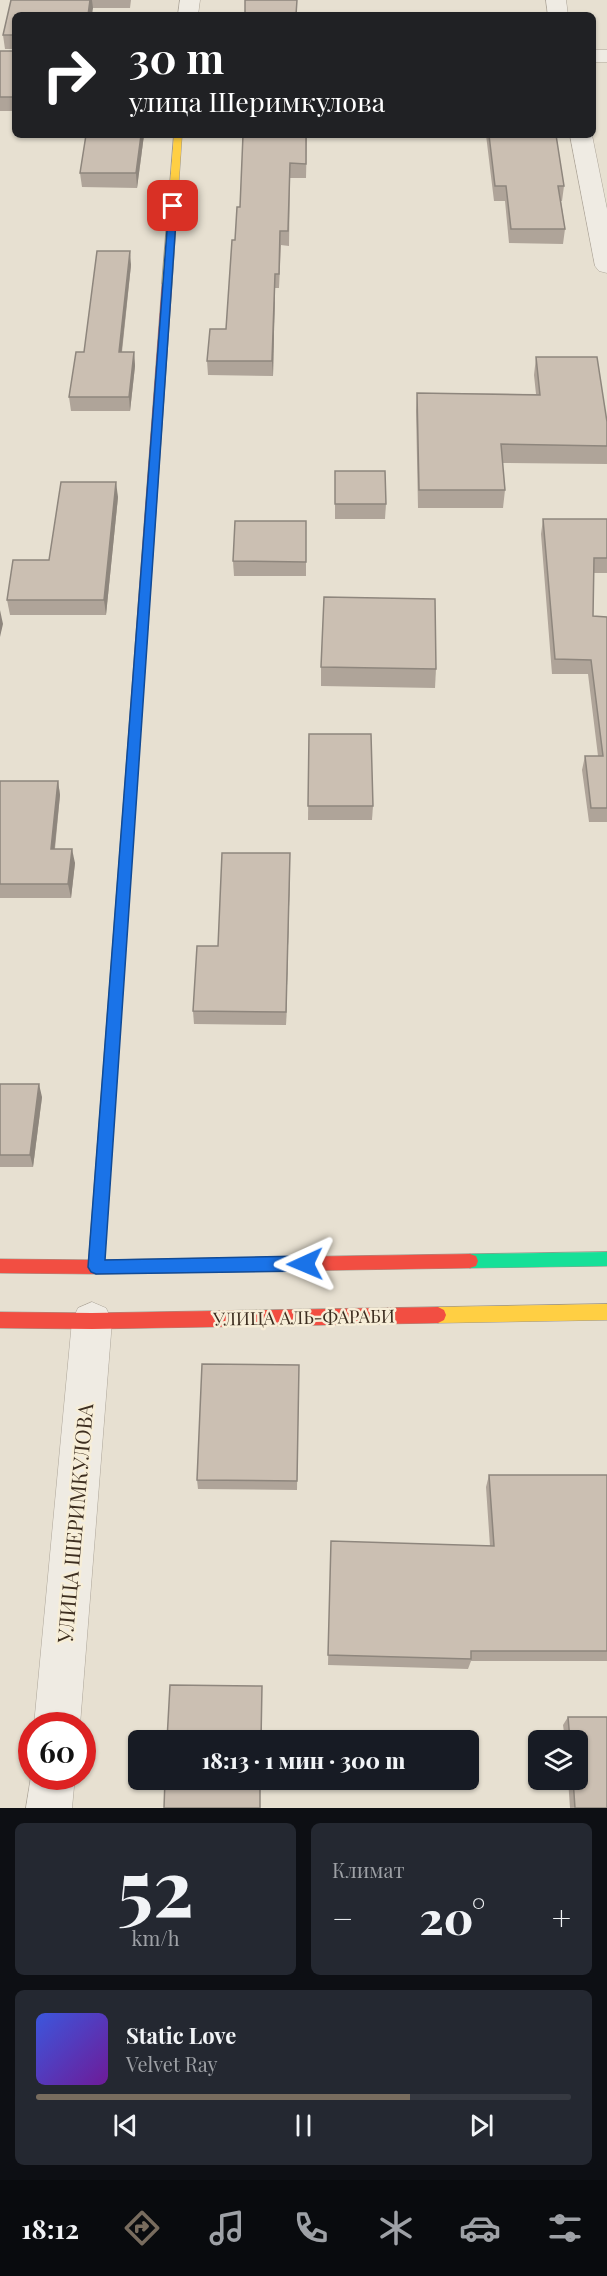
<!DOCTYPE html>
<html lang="ru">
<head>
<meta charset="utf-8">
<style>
  body { margin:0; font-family:"Playfair Display",serif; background:#242831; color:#f1f3f6; height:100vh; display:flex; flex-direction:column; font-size:22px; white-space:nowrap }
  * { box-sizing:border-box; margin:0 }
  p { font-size:20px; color:#9ea1a6 }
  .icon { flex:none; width:33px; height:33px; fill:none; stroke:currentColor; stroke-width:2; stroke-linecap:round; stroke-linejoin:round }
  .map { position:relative; height:1808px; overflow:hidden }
  .drawer { display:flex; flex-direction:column; gap:15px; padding:15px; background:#0d0f14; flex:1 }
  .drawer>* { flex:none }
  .top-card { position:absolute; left:12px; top:12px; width:584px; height:126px; border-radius:9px; box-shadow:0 2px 4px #0004; background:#202124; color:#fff; overflow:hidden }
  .buttons { position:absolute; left:528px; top:1730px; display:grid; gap:12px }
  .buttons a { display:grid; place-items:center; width:60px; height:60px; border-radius:9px; background:#171b24; box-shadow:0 2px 4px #0004; font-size:30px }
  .speed { position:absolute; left:18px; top:1712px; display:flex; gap:12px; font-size:30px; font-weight:700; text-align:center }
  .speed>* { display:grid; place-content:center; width:78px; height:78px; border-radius:50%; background:#171b24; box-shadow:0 2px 4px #0004; line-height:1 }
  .speed .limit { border:9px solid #d22; background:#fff; color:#111 }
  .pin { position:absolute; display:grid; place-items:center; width:51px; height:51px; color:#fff; margin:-26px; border-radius:12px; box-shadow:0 3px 9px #0006 }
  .me { position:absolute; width:66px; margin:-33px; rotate:269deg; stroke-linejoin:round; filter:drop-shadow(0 0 4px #0008) }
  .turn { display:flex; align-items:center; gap:21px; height:126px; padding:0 18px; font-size:27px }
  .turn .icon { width:78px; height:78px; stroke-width:2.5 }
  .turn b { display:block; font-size:42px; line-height:51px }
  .big { font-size:45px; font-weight:800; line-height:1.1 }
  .drawer .tile { flex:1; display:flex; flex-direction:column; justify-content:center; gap:9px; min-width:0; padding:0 21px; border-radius:9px; background:#242831 }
  .drawer .dial { align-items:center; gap:0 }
  .dial b { font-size:78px; line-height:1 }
  .song { display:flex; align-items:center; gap:18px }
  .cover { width:72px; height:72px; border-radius:9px; background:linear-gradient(135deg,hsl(230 70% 55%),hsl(280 70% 35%)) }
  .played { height:6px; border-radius:3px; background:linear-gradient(90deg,#786c5e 70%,#363941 70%) }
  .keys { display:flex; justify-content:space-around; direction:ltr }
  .heat { display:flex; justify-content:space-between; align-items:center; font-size:33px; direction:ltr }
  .drawer .tiles { flex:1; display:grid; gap:15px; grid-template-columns:1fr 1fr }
  .tile:last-child { grid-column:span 2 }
  .trip { position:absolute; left:128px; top:1730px; width:351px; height:60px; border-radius:9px; background:#171b24; box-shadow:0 2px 4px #0004; font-weight:800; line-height:60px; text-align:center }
  .tab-bar { display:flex; height:96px; justify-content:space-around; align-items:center; background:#090b0e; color:#9ea1a6 }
  .tab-bar .icon { width:42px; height:42px }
  .tab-bar .selected { color:#786c5e }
  .tab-bar b { font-size:27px; color:#f1f3f6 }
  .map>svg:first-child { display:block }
</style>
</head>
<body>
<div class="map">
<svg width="607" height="1808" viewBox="0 0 607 1808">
  <rect width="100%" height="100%" fill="#e7e0d1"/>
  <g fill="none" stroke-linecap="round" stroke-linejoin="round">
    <!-- street casing -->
    <g stroke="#ada599" stroke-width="1">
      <g id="street">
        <path d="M180,0h20l-2,15h-20z"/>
        <path d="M546,0h20l2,15h-20z"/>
        <rect x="592" y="50" width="15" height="12"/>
        <path d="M570,135h22l15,74v64l-8,-2 -4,-5z"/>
        <path d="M92,1302l14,6 6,13 -32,404h-46l38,-404 6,-13z"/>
        <path d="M32,1770v6h43l-3,32h-46z"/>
      </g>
    </g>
    <!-- fast casing -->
    <g stroke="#9c958a" stroke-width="1">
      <g id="fast">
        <path d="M130,790l6,5 -32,472 -2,5 -6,2 -6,-2 -2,-5 36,-472z"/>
        <path d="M607,1252v14l-137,2 -6,-2 -2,-5 2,-5 6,-2z"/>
      </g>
    </g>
    <!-- slow casing -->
    <g stroke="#9c958a" stroke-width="1">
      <g id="slow">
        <path d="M174,135h8l-10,149 -5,3 -5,-3z"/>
        <path d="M607,1304v16l-169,3 -6,-3 -2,-5 2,-5 6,-3z"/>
      </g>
    </g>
    <!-- jam casing -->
    <g stroke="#9c958a" stroke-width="1">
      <g id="jam">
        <path d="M167,281l5,3 -36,511 -6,5 -6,-5 38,-511z"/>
        <path d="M470,1254l6,2 2,5 -2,5 -6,2 -374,6 -96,-1v-14l96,1z"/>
        <path d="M438,1307l6,3 2,5 -2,5 -6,3 -346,6 -92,-1v-16l92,1z"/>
      </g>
    </g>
    <!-- street -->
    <use href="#street" fill="#efebe3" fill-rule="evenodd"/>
    <!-- fast -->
    <use href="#fast" fill="#16e098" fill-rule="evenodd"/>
    <!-- slow -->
    <use href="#slow" fill="#ffcf43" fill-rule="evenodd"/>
    <!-- jam -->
    <use href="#jam" fill="#f24e42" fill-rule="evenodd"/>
  </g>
  <!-- wall -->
  <g fill="#afa499">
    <path d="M11,0h120l-1,8h-37l-78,7v96h-15v-60h13l2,-2h-10l-2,-14z"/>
    <path d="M86,135h58l-7,53 -55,-1 -2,-14z"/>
    <path d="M307,135l-1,43h-16l-1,68 -8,-1 -2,43h-4l-2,88 -65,-1 -1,-14 19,-32 9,-89 5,-33z"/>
    <path d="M486,135h70l8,51 -2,15h-1l4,28 -2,15 -54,-1 -4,-42h-11z"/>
    <path d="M131,265l-9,87h12l1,14 -5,45h-59l-2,-14 15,-45z"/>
    <path d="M536,357l71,65v42l-105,-1 3,27 -2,18h-85l-2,-97 1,-18 119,1 -2,-19z"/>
    <path d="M335,471l51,33 -1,15h-50z"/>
    <path d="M118,497l-12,118h-96l-3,-15 42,-40z"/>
    <path d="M543,519h64v54h-14v43l14,1v205h-18l-7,-52 3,-14h13l-10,-82h-36l-11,-140z"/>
    <path d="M306,521v55h-72l-1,-15z"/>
    <path d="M321,667l115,2 -1,19 -114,-2z"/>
    <path d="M309,734l64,72 -1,14h-64z"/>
    <path d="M0,781h58l2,14 -5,54 20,14 -4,35h-71z"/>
    <path d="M290,867l-4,158 -92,-1 -1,-13 25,-65z"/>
    <path d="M0,1084l42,13 -9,70h-33z"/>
    <path d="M299,1365l-2,125 -99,-1 -1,-9z"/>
    <path d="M489,1475h118v186h-136l-3,8 -140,-4 3,-124 159,5 -4,-59z"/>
    <path d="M568,1717l39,91h-37l-2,-29h10v-39h-13l-2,-15z"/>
  </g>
  <!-- shaded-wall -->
  <g fill="#8e867d">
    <path d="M90,0h2l1,8 -1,7h-4z"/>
    <path d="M141,135h3l-7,53 -1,-15z"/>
    <path d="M130,251l1,14 -11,101 -1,-14z"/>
    <path d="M275,274v14l-2,88 -1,-15z"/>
    <path d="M134,352l1,14 -5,45 -1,-14z"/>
    <path d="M116,482l2,15 -12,118 -2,-15z"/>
    <path d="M0,610l3,14 -3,13z"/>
    <path d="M58,781l2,14 -7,68 -2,-14z"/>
    <path d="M72,849l3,14 -4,35 -3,-14z"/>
    <path d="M290,853v14l-4,158v-13z"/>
    <path d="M39,1084l3,13 -9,70 -3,-12z"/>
    <path d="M262,1686v54h-1z"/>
  </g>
  <!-- building -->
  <g fill="#cbbfb2" stroke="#8e867d" stroke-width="1.5">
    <path d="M11,0h79l-2,15h-73v27v-7h-12z"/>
    <path d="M245,0h52l-1,15h-51z"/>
    <path d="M15,49v48h-15v-46h13z"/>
    <path d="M86,135h55l-5,38h-56z"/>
    <path d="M243,135h63v29l-16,-1 -2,68h-8l-1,43h-4l-3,87h-65l3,-32h16l6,-89h3l2,-33h3z"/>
    <path d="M489,135h67l8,51h-6l7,43h-54l-5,-43h-11z"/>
    <path d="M97,251h33l-11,101h15l-5,45h-60l7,-45h8z"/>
    <path d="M536,357h61l10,65v24l-106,-2 4,46h-86l-2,-97 123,2z"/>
    <path d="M335,471h50l1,33h-51z"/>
    <path d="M61,482h55l-12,118h-97l6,-40h36z"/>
    <path d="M543,519h64v39h-13l-1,58 14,1v191h-16l-6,-52h18l-12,-96 -36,-1z"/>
    <path d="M235,521h71v41l-73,-1z"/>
    <path d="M324,597l111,2 1,70 -115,-2z"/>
    <path d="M309,734h62l2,72h-65z"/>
    <path d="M0,781h58l-7,68h21l-4,35h-68z"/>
    <path d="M222,853h68l-4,159 -93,-1 4,-65h21z"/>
    <path d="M0,1084h39l-9,71h-30z"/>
    <path d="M202,1364l97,1 -2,116 -100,-1z"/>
    <path d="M489,1475h118v176h-136v8l-143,-4 3,-114 163,5z"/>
    <path d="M170,1685l92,1 -1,54h-94z"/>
    <path d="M568,1717h39v91h-32l-2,-29h5v-39h-8z"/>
    <path d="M165,1779h95v29h-96z"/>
  </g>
  <!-- route -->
  <path fill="#1a73e8" stroke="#114b97" stroke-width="1.5" d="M169,204l8,2 -72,1054 200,-4 6,3 2,5 -2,5 -6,2 -209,3 -5,-2 -3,-5z"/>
  <g text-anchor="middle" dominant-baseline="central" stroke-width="5" stroke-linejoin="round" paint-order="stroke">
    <!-- street labels -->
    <g font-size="18" fill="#3d2e20" stroke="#f7eed8">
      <text transform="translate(304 1317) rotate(-1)">УЛИЦА АЛЬ-ФАРАБИ</text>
    </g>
    <!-- near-street labels -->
    <g font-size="21" fill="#3d2e20" stroke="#f7eed8">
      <text transform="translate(74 1523) rotate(-85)">УЛИЦА ШЕРИМКУЛОВА</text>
    </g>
  </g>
</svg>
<div class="buttons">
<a><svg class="icon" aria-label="layers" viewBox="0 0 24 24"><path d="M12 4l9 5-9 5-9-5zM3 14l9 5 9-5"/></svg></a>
</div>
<div class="speed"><div class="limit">60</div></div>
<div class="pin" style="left:173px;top:206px;background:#d93025"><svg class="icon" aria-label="arrive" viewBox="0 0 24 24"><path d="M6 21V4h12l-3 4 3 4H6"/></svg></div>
<svg class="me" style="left:305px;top:1264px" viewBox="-20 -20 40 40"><path d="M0-17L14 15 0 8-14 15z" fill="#1a73e8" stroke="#fff" stroke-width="4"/></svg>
<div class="trip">18:13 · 1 мин · 300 m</div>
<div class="top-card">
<div class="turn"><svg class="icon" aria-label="right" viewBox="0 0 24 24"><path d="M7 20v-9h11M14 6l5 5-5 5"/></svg><div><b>30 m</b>улица Шеримкулова</div></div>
</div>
</div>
<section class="drawer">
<div class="tiles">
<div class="tile dial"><b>52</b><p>km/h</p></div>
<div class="tile"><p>Климат</p>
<div class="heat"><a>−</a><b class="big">20°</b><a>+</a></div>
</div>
<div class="tile">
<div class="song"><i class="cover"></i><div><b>Static Love</b><p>Velvet Ray</p></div></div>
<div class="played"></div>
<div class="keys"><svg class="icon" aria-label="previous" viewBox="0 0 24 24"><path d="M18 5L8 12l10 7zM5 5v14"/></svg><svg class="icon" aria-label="pause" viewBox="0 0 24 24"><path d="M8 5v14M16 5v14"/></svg><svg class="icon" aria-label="next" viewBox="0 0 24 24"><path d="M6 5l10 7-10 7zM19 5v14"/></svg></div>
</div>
</div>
</section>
<nav class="tab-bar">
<b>18:12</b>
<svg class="icon selected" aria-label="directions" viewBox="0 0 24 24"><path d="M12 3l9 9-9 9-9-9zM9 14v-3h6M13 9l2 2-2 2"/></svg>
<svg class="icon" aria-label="music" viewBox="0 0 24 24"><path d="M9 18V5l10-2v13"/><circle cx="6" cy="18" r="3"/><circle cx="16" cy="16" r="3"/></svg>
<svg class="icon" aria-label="phone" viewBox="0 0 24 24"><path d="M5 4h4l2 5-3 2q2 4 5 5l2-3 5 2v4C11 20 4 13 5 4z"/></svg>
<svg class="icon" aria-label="climate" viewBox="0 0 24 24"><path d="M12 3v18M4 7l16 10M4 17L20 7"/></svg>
<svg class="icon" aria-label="car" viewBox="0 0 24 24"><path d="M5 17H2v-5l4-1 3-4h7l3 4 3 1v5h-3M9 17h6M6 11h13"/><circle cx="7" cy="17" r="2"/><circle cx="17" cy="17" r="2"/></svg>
<svg class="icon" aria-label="filters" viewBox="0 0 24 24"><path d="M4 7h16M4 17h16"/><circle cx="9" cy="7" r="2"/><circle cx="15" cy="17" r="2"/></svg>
</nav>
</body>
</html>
